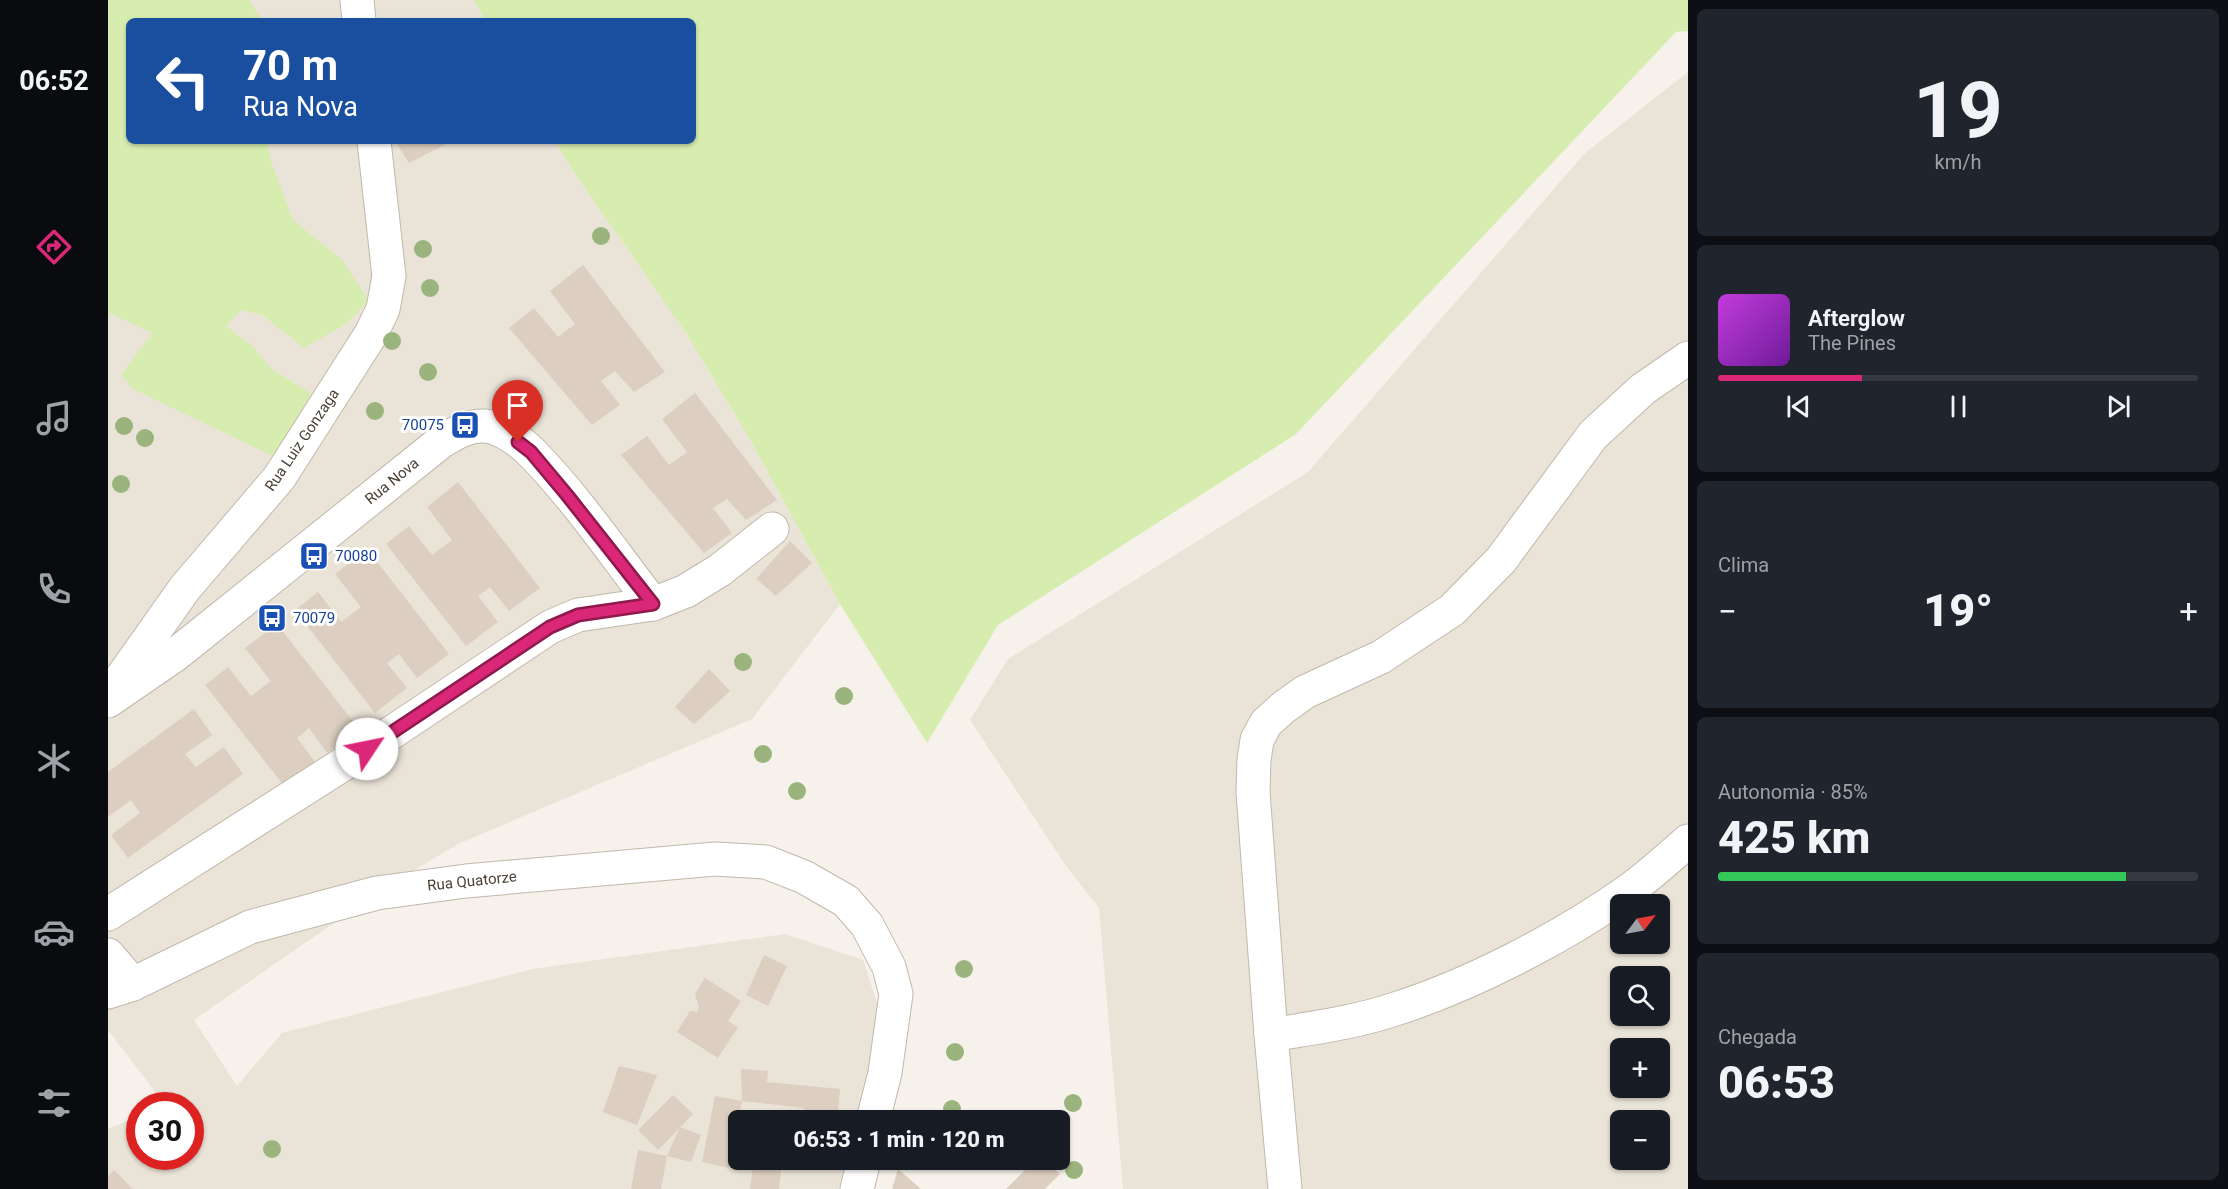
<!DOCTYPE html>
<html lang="pt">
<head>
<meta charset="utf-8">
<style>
  body { margin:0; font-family:Roboto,sans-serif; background:#20242c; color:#f1f3f6; height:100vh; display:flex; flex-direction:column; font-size:22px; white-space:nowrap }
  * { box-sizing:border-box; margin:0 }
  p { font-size:20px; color:#9ea1a6 }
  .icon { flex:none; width:33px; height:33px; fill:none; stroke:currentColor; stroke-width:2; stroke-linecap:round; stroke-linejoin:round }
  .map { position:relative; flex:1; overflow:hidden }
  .panel { display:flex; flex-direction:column; gap:9px; padding:9px; background:#0d0f14; width:540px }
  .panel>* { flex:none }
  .banner { position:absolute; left:18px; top:18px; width:570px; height:126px; border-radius:9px; box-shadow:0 2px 4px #0004; background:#1a4fa0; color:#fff; overflow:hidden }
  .needle { width:39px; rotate:58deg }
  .controls { position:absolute; left:1502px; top:894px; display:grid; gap:12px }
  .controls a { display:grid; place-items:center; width:60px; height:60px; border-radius:9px; background:#171b24; box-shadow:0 2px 4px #0004; font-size:30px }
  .speed { position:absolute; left:18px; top:1092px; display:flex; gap:12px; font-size:30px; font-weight:700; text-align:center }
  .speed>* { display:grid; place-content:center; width:78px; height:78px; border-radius:50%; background:#171b24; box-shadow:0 2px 4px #0004; line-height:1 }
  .speed .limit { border:9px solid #d22; background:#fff; color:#111 }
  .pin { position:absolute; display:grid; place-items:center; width:51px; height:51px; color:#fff; margin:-62px -26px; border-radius:50% 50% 50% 0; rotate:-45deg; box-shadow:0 0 6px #0007 }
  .pin .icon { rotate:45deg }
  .me { position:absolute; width:66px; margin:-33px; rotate:56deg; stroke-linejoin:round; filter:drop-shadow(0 0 4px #0008) }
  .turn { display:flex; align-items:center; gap:21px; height:126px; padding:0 18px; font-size:27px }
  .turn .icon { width:78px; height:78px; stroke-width:2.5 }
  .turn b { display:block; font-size:42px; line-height:51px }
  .big { font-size:45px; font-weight:800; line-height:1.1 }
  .panel .tile { flex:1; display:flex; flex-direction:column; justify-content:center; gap:9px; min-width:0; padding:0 21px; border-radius:9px; background:#20242c }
  .panel .dial { align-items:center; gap:0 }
  .dial b { font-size:78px; line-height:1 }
  .song { display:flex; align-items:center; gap:18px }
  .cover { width:72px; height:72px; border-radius:9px; background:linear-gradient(135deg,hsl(290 70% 55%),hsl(280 70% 35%)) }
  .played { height:6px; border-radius:3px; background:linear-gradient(90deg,#db2777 30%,#363941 30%) }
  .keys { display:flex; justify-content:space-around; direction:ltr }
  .heat { display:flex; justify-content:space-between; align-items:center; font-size:33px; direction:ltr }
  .charge { height:9px; border-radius:4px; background:linear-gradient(90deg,#34c759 85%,#363941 0) }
  .trip { position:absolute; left:620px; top:1110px; width:342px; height:60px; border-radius:9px; background:#171b24; box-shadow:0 2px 4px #0004; font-weight:800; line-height:60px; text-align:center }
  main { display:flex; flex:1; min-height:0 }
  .tab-bar { display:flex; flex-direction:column; width:108px; justify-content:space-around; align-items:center; background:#090b0e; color:#9ea1a6 }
  .tab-bar .icon { width:42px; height:42px }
  .tab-bar .active { color:#db2777 }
  .tab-bar b { font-size:27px; color:#f1f3f6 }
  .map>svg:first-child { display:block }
</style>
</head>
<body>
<main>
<nav class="tab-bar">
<b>06:52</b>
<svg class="icon active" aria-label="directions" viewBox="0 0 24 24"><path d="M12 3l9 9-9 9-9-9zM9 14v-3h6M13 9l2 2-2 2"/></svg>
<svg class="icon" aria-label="music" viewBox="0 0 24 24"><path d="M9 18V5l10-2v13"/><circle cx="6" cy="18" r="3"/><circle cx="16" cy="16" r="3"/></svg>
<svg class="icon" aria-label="phone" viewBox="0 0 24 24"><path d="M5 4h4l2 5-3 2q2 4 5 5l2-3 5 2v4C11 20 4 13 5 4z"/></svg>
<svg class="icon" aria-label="climate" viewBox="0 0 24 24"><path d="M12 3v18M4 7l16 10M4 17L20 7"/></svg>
<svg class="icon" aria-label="car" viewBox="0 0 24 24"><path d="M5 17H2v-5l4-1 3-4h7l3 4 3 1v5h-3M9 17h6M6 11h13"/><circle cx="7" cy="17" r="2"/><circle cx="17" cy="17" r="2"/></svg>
<svg class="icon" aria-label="filters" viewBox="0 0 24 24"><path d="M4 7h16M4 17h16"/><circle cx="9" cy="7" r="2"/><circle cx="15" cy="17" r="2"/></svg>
</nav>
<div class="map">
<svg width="1580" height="1189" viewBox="0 0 1580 1189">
  <rect width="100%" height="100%" fill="#f6f1ea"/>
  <!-- residential -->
  <g fill="#eae3d7" fill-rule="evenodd">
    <path d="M0,0h366l11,21h-356v120h426l18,30 113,162 63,105 91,166 -88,115 -294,125 -81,49 -183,127 43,66 45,-53 250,-64 253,-35 78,26 16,49 -20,111h-121v40h114l-5,29h-739v-60l31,-13 1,40h50v-50l-25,-1 -57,-75z"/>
    <path d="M1580,72v1117h-565l-24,-281 -33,-42 -96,-146 38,-61 300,-187 277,-319zM1512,904h39v40h-39zM1512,976h39v40h-39zM1512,1048h39v40h-39zM1512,1120h39v40h-39z"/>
  </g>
  <!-- green -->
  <g fill="#d7edb0">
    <path d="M0,0h141l13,21h-133v120h138l4,21 22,58 49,40 26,40 -20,23 -44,25 -42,-33 -21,-5 -15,16 25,19 21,24 46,29 -37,62 -148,-71 -12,-14 31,-42 -42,-20 -2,3z"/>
    <path d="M366,0h1214v31l-12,1 -380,402 -298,191 -71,118 -87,-139 -91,-166 -63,-105 -113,-162 -18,-30h138v-120h-208z"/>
  </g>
  <!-- building -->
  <g fill="#dccfc1">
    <path d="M294,141h50l-43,22 -12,-19z"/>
    <path d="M475,265l82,107 -31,20 -19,-21 -14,10 19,24 -28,20 -83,-97 25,-20 24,29 17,-13 -25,-33z"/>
    <path d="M587,393l82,107 -31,20 -19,-21 -14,9 19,25 -28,20 -83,-98 26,-19 22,29 18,-13 -25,-33z"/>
    <path d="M350,482l82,106 -31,23 -19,-24 -12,9 20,26 -32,24 -80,-102 23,-18 23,29 20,-15 -25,-33z"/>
    <path d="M682,541l22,22 -36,33 -20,-17z"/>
    <path d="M259,549l82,105 -32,24 -18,-24 -12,9 20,25 -32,25 -80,-103 23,-18 23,30 20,-15 -26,-33z"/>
    <path d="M169,624l82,105 -32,24 -18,-25 -12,10 19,25 -31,24 -80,-102 23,-18 23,29 20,-15 -26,-33z"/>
    <path d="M601,669l21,22 -36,33 -19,-17z"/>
    <path d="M86,709l18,26 -27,19 11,13 28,-20 19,27 -115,84 -17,-23 29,-22 -9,-13 -23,17v-45z"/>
    <path d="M656,955l23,11 -19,40 -22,-11z"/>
    <path d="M597,978l36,23 -13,20 10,6 -20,31 -41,-26 13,-21 7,1 2,-5 -4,-13z"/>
    <path d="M511,1066l38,9 -20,50 -34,-13z"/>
    <path d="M633,1069l27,2 -1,11 73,7 -2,24 -14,-2 30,7 -1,2h-52l3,-12 -62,-7z"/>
    <path d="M565,1095l20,19 -35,36 -20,-20z"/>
    <path d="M607,1096l27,5 -13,67 -27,-6z"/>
    <path d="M572,1127l21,8 -10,27 -24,-6z"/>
    <path d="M530,1150l29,6 -6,33h-30z"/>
    <path d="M646,1160l28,3 -3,26h-29z"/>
    <path d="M700,1160h33l-11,5z"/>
    <path d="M927,1160h10l15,14 -15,15h-39z"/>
    <path d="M790,1169l23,20h-29z"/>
    <path d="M6,1170l19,19h-25v-13z"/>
  </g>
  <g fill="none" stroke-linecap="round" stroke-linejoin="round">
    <!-- minor casing -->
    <g stroke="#c2b8ab" stroke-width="35">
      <g id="minor">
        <path d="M249,0l2,21"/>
        <path d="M7,687l70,-99 94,-110 92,-144 12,-25 6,-33 -15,-135"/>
        <path d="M0,701l67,-46 267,-214c14,-8 26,-16 43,-15 16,1 36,16 47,27 45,46 82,101 121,151"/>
        <path d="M0,914l259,-165 183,-122 28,-12 75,-11 33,-13 34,-21 52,-41"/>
        <path d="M0,955l25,29"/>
        <path d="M0,992l25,-8 117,-57 127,-34 89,-12 249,-22 51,3 38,15 42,24 21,24 22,42 7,27 -11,79 -12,47"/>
        <path d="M1163,1035c40,-7 82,-12 121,-25 77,-24 170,-72 236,-119 21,-15 41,-33 60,-50"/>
        <path d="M749,1189l7,-29"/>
        <path d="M1177,1189l-14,-154 -18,-243 1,-32 3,-20 9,-17 18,-16 21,-15 76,-35 71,-47 49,-50 92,-125 50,-46 45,-31"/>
      </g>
    </g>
    <!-- minor -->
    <use href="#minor" stroke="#fff" stroke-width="33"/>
  </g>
  <!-- trees -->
  <g fill="#9bb47e">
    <circle cx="493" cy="236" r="9"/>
    <circle cx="315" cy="249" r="9"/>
    <circle cx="322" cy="288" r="9"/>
    <circle cx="284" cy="341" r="9"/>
    <circle cx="320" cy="372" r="9"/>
    <circle cx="267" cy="411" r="9"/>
    <circle cx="16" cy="426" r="9"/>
    <circle cx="37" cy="438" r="9"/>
    <circle cx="13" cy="484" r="9"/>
    <circle cx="635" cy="662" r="9"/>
    <circle cx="736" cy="696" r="9"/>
    <circle cx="655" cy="754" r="9"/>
    <circle cx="689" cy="791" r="9"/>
    <circle cx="856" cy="969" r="9"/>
    <circle cx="847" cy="1052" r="9"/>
    <circle cx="965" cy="1103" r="9"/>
    <circle cx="844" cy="1109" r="9"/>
    <circle cx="164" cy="1149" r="9"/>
    <circle cx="966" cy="1170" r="9"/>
  </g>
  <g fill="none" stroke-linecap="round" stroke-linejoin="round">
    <!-- route casing -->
    <g stroke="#8e194d" stroke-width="15">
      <path id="route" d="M259,749l183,-122 28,-12 75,-11 -86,-109 -36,-43 -13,-10"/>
    </g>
    <!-- route -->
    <use href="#route" stroke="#db2777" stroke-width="10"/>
  </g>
  <!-- icons -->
  <defs>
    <g id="bus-square" transform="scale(1.5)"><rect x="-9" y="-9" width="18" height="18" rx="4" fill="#1a4fb4" stroke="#fff"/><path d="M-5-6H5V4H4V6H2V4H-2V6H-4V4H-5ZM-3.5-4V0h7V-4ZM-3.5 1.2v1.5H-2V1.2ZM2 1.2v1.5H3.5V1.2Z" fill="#fff"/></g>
  </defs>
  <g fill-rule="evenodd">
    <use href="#bus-square" x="357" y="425"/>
    <use href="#bus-square" x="206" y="556"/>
    <use href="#bus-square" x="164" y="618"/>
  </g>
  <g text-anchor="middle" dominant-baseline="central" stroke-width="6" stroke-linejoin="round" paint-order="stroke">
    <!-- transit labels -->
    <g font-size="15" fill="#164399" stroke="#fff" text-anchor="start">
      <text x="336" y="425" text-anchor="end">70075</text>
      <text x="227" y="556">70080</text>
      <text x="185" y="618">70079</text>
    </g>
    <!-- street labels -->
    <g font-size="15" fill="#4b4137" stroke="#fff">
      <text transform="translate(194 440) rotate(-56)">Rua Luiz Gonzaga</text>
      <text transform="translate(284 481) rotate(-39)">Rua Nova</text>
      <text transform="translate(364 881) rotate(-6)">Rua Quatorze</text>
    </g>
  </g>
</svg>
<div class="controls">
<a><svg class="needle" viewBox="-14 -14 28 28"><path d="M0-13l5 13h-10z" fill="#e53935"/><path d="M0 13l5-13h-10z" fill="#9ea1a6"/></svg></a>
<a><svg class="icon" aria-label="search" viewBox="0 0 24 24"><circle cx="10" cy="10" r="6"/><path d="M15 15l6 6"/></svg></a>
<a>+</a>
<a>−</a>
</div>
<div class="speed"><div class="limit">30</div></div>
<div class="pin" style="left:410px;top:442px;background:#d93025"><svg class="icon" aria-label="arrive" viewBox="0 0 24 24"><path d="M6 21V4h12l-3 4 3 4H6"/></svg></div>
<svg class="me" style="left:259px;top:749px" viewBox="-20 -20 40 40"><circle r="19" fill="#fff"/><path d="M0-13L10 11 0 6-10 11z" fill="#db2777"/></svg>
<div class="trip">06:53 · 1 min · 120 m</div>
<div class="banner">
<div class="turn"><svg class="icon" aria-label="left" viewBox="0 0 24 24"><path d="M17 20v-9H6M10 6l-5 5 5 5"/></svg><div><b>70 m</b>Rua Nova</div></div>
</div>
</div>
<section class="panel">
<div class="tile dial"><b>19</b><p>km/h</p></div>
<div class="tile">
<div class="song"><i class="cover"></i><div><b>Afterglow</b><p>The Pines</p></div></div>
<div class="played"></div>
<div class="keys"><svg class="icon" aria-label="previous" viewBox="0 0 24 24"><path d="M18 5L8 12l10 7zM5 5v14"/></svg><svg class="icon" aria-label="pause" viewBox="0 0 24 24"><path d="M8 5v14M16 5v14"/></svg><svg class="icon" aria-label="next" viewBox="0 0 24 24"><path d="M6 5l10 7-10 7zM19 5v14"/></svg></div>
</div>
<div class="tile"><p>Clima</p>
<div class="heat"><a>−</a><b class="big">19°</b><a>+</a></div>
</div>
<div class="tile"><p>Autonomia · 85%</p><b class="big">425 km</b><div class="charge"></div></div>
<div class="tile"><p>Chegada</p><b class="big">06:53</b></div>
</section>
</main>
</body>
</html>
